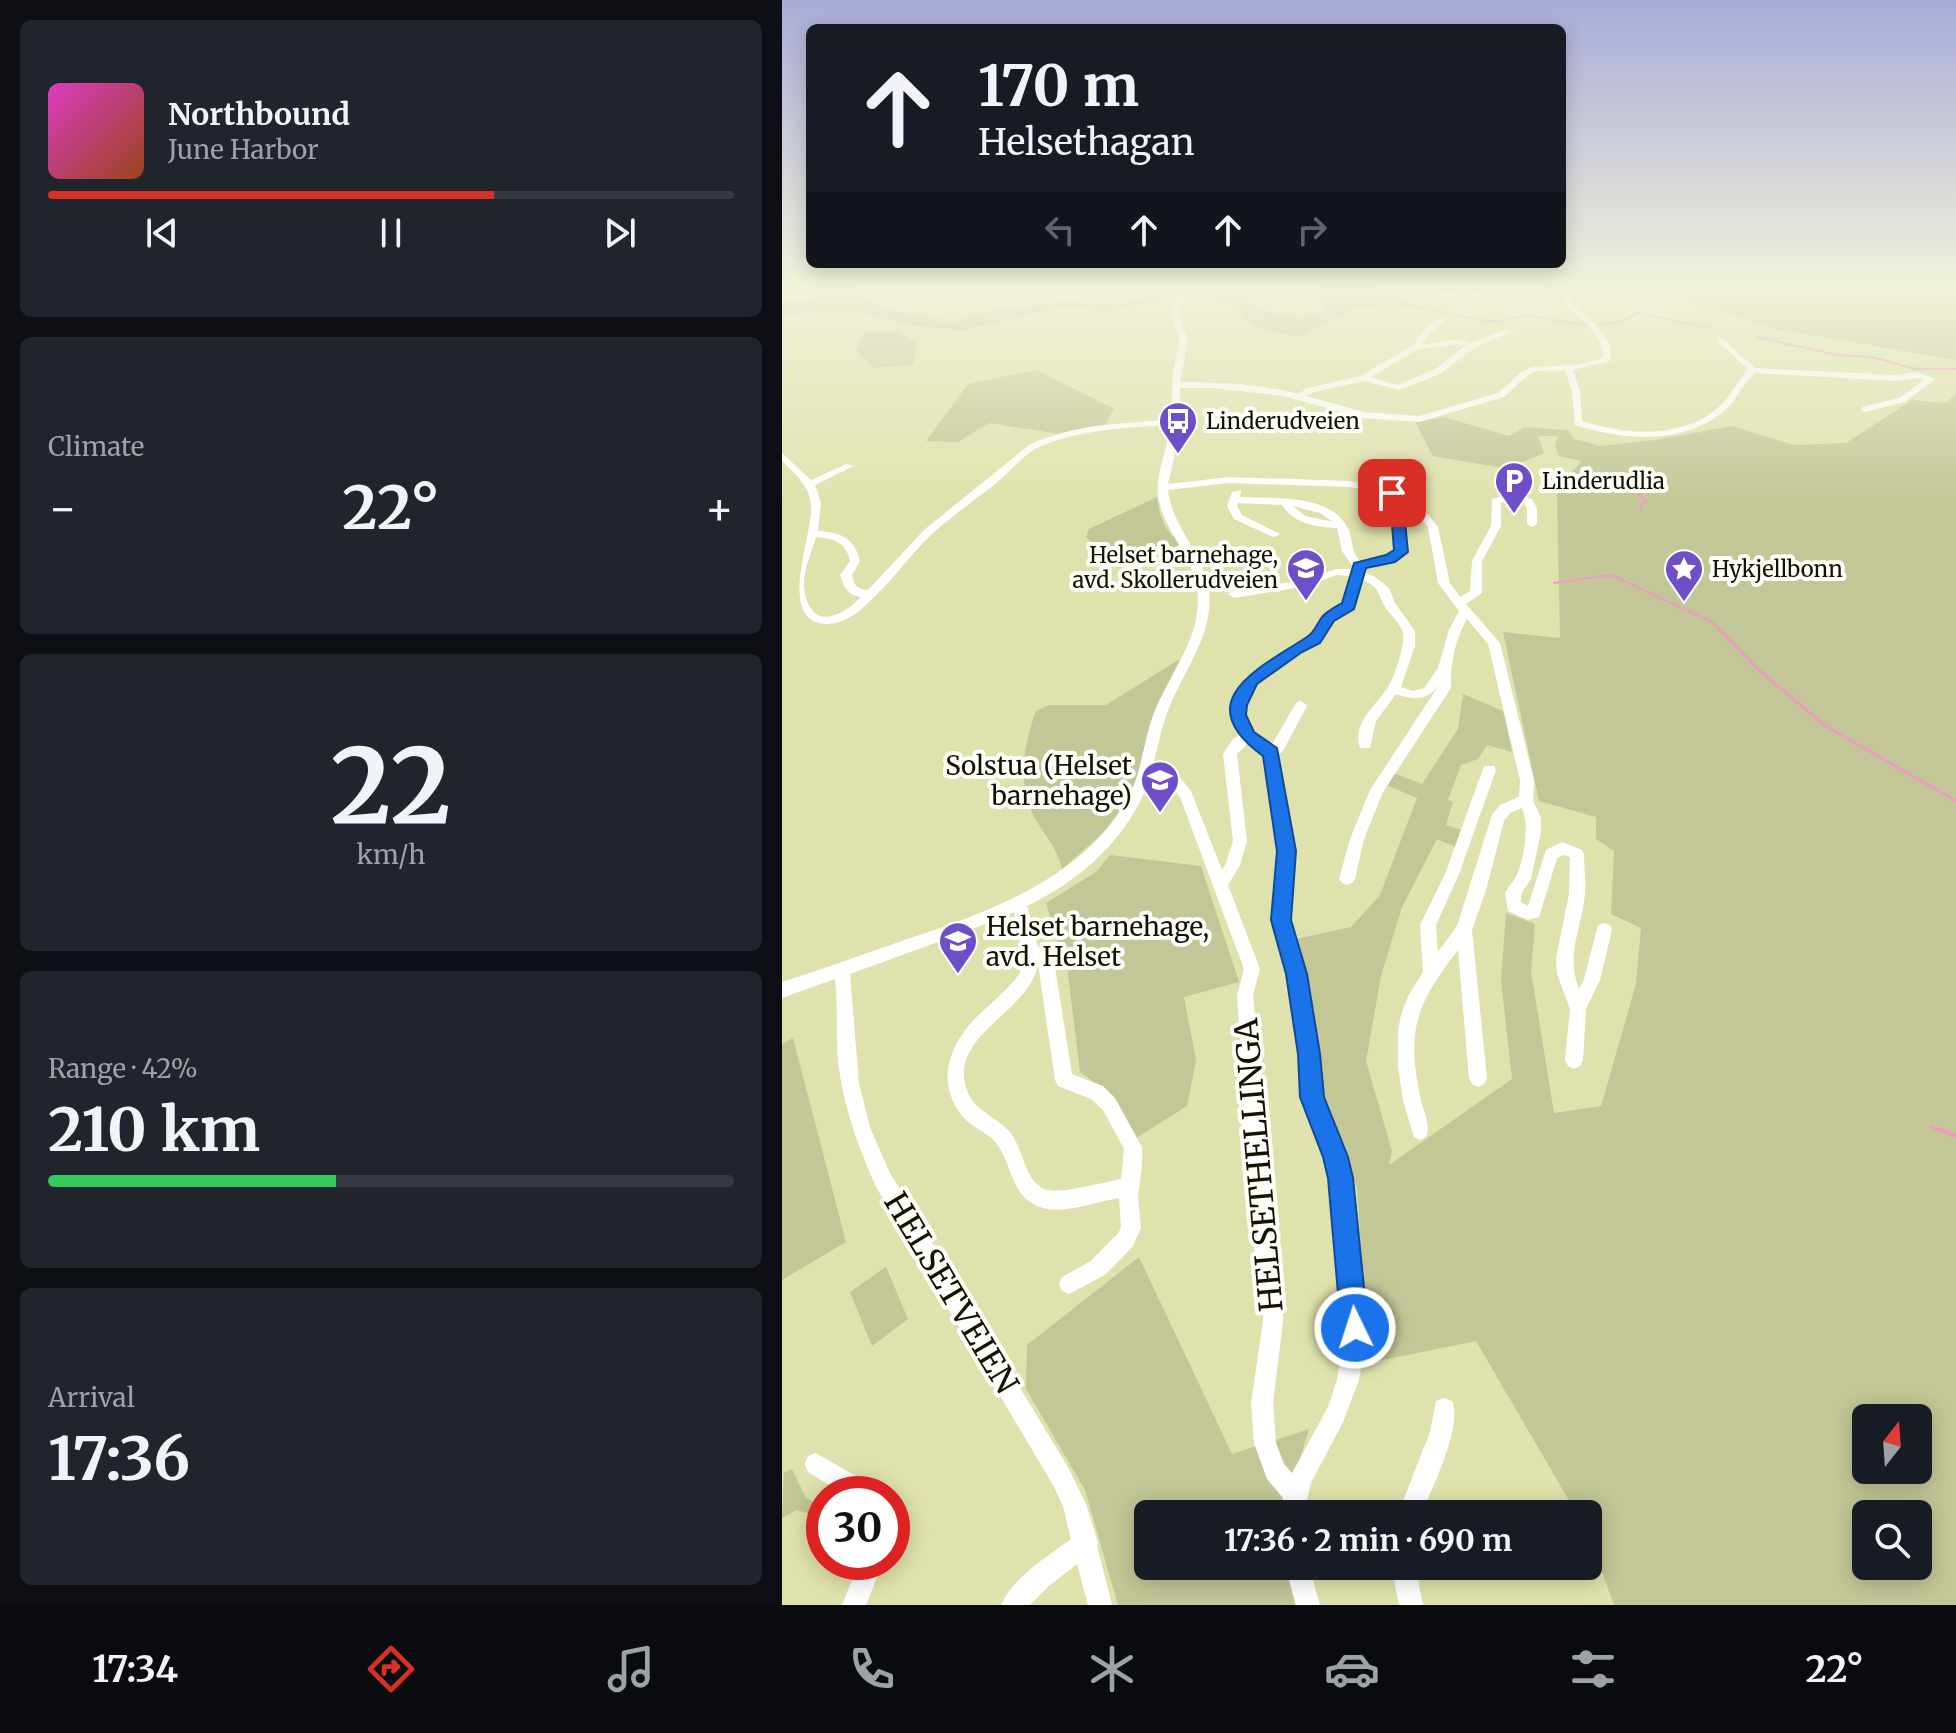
<!DOCTYPE html>
<html lang="en">
<head>
<meta charset="utf-8">
<style>
  body { margin:0; font-family:Merriweather,serif; background:#20242c; color:#f1f3f6; height:100vh; display:flex; flex-direction:column; font-size:30px; white-space:nowrap }
  * { box-sizing:border-box; margin:0 }
  p { font-size:26px; color:#9ea1a6 }
  .icon { flex:none; width:44px; height:44px; fill:none; stroke:currentColor; stroke-width:2; stroke-linecap:round; stroke-linejoin:round }
  .map { position:relative; flex:1; overflow:hidden }
  .sheet { display:flex; flex-direction:column; gap:20px; padding:20px; background:#0d0f14; width:782px }
  .sheet>* { flex:none }
  .hud { position:absolute; left:24px; top:24px; width:760px; height:244px; border-radius:12px; box-shadow:0 4px 20px #0003; background:#171b24; color:#f1f3f6; overflow:hidden }
  .needle { width:52px; rotate:17deg }
  .fabs { position:absolute; left:1070px; top:1404px; display:grid; gap:16px }
  .fabs a { display:grid; place-items:center; width:80px; height:80px; border-radius:12px; background:#171b24; box-shadow:0 4px 20px #0003; font-size:40px }
  .speed { position:absolute; left:24px; top:1476px; display:flex; gap:16px; font-size:40px; font-weight:700; text-align:center }
  .speed>* { display:grid; place-content:center; width:104px; height:104px; border-radius:50%; background:#171b24; box-shadow:0 4px 20px #0003; line-height:1 }
  .speed .limit { border:12px solid #d22; background:#fff; color:#111 }
  .pin { position:absolute; display:grid; place-items:center; width:68px; height:68px; color:#fff; margin:-34px; border-radius:16px; box-shadow:0 4px 12px #0006 }
  .me { position:absolute; width:88px; margin:-44px; rotate:356deg; stroke-linejoin:round; filter:drop-shadow(0 0 6px #0008) }
  .turn { display:flex; align-items:center; gap:28px; height:168px; padding:0 40px; font-size:36px }
  .turn .icon { width:104px; height:104px; stroke-width:2.5 }
  .turn b { display:block; font-size:56px; line-height:68px }
  .lanes { display:flex; align-items:center; height:76px; padding:0 40px; background:#0003; justify-content:center; gap:40px; direction:ltr }
  .lanes .off { opacity:.35 }
  .big { font-size:60px; font-weight:700; line-height:1.1 }
  .sheet .card { flex:1; display:flex; flex-direction:column; justify-content:center; gap:12px; min-width:0; padding:0 28px; border-radius:12px; background:#20242c }
  .sheet .dial { align-items:center; gap:0 }
  .dial b { font-size:104px; line-height:1 }
  .song { display:flex; align-items:center; gap:24px }
  .cover { width:96px; height:96px; border-radius:12px; background:linear-gradient(135deg,hsl(310 70% 55%),hsl(20 70% 35%)) }
  .played { height:8px; border-radius:4px; background:linear-gradient(90deg,#d93025 65%,#363941 65%) }
  .keys { display:flex; justify-content:space-around; direction:ltr }
  .heat { display:flex; justify-content:space-between; align-items:center; font-size:44px; direction:ltr }
  .charge { height:12px; border-radius:6px; background:linear-gradient(90deg,#34c759 42%,#363941 0) }
  .trip { position:absolute; left:352px; top:1500px; width:468px; height:80px; border-radius:12px; background:#171b24; box-shadow:0 4px 20px #0003; font-weight:700; line-height:80px; text-align:center }
  .tabs { display:flex; height:128px; justify-content:space-around; align-items:center; background:#090b0e; color:#9ea1a6 }
  .tabs .icon { width:56px; height:56px }
  .tabs .selected { color:#d93025 }
  .tabs b { font-size:36px; color:#f1f3f6 }
  main { display:flex; flex:1; min-height:0 }
  .map>svg:first-child { display:block }
</style>
</head>
<body>
<main>
<section class="sheet">
<div class="card">
<div class="song"><i class="cover"></i><div><b>Northbound</b><p>June Harbor</p></div></div>
<div class="played"></div>
<div class="keys"><svg class="icon" aria-label="previous" viewBox="0 0 24 24"><path d="M18 5L8 12l10 7zM5 5v14"/></svg><svg class="icon" aria-label="pause" viewBox="0 0 24 24"><path d="M8 5v14M16 5v14"/></svg><svg class="icon" aria-label="next" viewBox="0 0 24 24"><path d="M6 5l10 7-10 7zM19 5v14"/></svg></div>
</div>
<div class="card"><p>Climate</p>
<div class="heat"><a>−</a><b class="big">22°</b><a>+</a></div>
</div>
<div class="card dial"><b>22</b><p>km/h</p></div>
<div class="card"><p>Range · 42%</p><b class="big">210 km</b><div class="charge"></div></div>
<div class="card"><p>Arrival</p><b class="big">17:36</b></div>
</section>
<div class="map">
<svg width="1174" height="1605" viewBox="0 0 1174 1605">
  <rect width="100%" height="100%" fill="#dfe2ac"/>
  <!-- green -->
  <g fill="#c3c696" fill-rule="evenodd">
    <path d="M38,284h38l-13,10 20,4 34,14 53,9 38,-10 74,-10 53,3 52,-12 58,4 35,14 39,7 24,-3 -8,-15 4,-11 -5,-4h47l51,20 -3,6 -17,-6 -41,6 -54,27 -40,-8 -32,-27 -51,-7 -69,17 -36,-5 -70,9 -22,10 -24,3 -40,-3 -63,-15 -70,4v-11l33,-4 -6,-12z"/>
    <path d="M853,284h321v76l-180,-31z"/>
    <path d="M114,331l21,11 -4,23 -39,3 -19,-18 11,-18z"/>
    <path d="M255,370l77,39 -9,16 -45,9 -71,-11 -31,19 -32,-1 42,-57z"/>
    <path d="M1174,394v1211h-342l-26,-72v-19h-11l-101,-173 -108,22 -11,-176 -33,-69 -28,-179 55,-12 29,-32 37,-97 -31,-13 7,-12 29,11 36,-55 5,-35 40,17 9,41 -25,-7 -9,14 -17,6 -13,35 5,2 -7,23 18,6 -6,17 -21,-9 -35,68 -21,69 -15,85 26,90 -3,14 123,-86 -11,-100 5,-66 29,11 -4,47 23,142 47,-7 35,-122 5,-56 -30,-14 3,-63 -18,-12v-22l-57,-16 -36,-169 57,6 -3,-147 24,-30 -22,-5 -4,-11 3,-9h-20l6,17 -22,9 -8,8 -81,-14 -18,-34 29,-5 65,19 15,-9 44,3 6,9 26,7 55,-6 77,-14 62,19 52,-2 66,-43 33,3zM1084,1418h52v52h-52zM1084,1514h52v52h-52z"/>
    <path d="M375,497c3,20 6,32 22,45l-1,4c-46,18 -52,29 -92,-9l3,-8z"/>
    <path d="M398,659l-26,54 -16,62 -12,27 -22,30 -42,37c-5,-24 -23,-39 -32,-61 -12,-31 -5,-67 6,-97l13,-6h57z"/>
    <path d="M328,855l91,11 38,116 -55,15 12,63 -9,46 -51,32 -23,-42 -33,-24 -15,-122 -5,-1 -14,-46 50,-31z"/>
    <path d="M11,1038l53,204 -64,38v-236z"/>
    <path d="M357,1257l93,197 77,-25 -26,85h-135v52h139l8,39h-177l-33,-115 -59,-101 1,-44z"/>
    <path d="M104,1267l22,52 -36,27 -22,-54z"/>
    <path d="M10,1469l14,29 9,5 -5,11 -13,-4 -15,8 2,-45z"/>
  </g>
  <g fill="none" stroke-linecap="round" stroke-linejoin="round">
    <!-- stream-far2 -->
    <g stroke="#eb9dc0" stroke-width="2">
      <path d="M543,284l3,4 -2,25"/>
      <path d="M405,294l55,5 38,23 11,3 50,-16 31,-5h30l46,9"/>
      <path d="M0,311l70,-8 73,22 37,4 91,-22 22,-2 32,4 70,-15"/>
      <path d="M675,315c12,2 26,7 38,6 13,-1 24,-6 38,-5 41,6 64,19 105,-3l75,16"/>
      <path d="M975,337l80,18 34,2 45,12h40"/>
      <path d="M798,478c25,1 49,5 67,24l-6,3v5"/>
      <path d="M772,583l57,-8 101,47 10,10"/>
    </g>
    <!-- stream-far1 -->
    <path stroke="#eb9dc0" stroke-width="3" d="M938,630l38,39 66,56 132,76"/>
    <!-- stream -->
    <path stroke="#eb9dc0" stroke-width="4" d="M1150,1127l24,9"/>
    <!-- minor -->
    <g fill="#fff" fill-rule="evenodd">
      <path d="M399,284h8l-2,10 -9,17 10,29 -8,42c39,0 81,2 118,12l10,-6 53,-12 52,-31 12,-17 14,-10 7,2 -15,12 -10,13 36,-6 14,4 35,-14 7,2 -39,17 -34,26 -40,16 -36,-9 -50,11 -8,4 58,16 55,4 79,-23 22,-20 11,-6 47,-2 25,-7c1,-25 -25,-40 -40,-56l1,-5 4,-2 4,2 -1,5c16,15 45,34 39,59l-37,9 7,21 2,30c45,14 102,19 139,-16 11,-10 16,-25 27,-35l-29,-28 -1,-2 4,-2 33,30 141,7 21,-3 18,7 -30,23 -40,10 -3,-1v-4l37,-9 25,-18 -7,-2 -21,3 -141,-8c-13,11 -18,28 -31,38 -42,35 -101,29 -149,14l-3,-34 -7,-21 -29,1 -10,6 -22,20 -85,25 -55,-4 -81,-22 -70,-8h-33l-1,48 -11,48 61,-7 120,4 39,7 29,13 21,26 12,56 10,14 10,-6 2,-30 19,-35 1,-27 17,-5 23,5 5,9v16l-5,3 -5,-3v-16l-3,-5 -15,-3 -8,3v23l-19,35v32l-16,11 34,39 34,137 -1,20 8,18v14l-10,47 -10,15v8l7,4 18,-56 16,-8 20,8 2,4c0,13 2,26 1,39 -3,36 -20,61 -6,96l5,-10 14,-54 6,-2 6,2 2,5 -12,50 -14,29 -3,51 -3,6 -6,3 -6,-3 -3,-6 5,-51 -13,-35 -1,-16 13,-64 1,-37 -7,-2 -6,3 -18,59 -11,3 -20,-9 -3,-18c3,-6 8,-11 11,-16 8,-18 14,-52 6,-69l-12,5 -6,8 -18,69 -14,40 15,148 -3,6 -6,3 -6,-3 -3,-6 -11,-128c-43,56 -52,80 -37,151 3,12 10,25 5,36l-6,3 -6,-3 -11,-36 -5,-35v-36l3,-15 7,-19 15,-24 -3,-47 25,-51 39,-108h10l2,4 -37,104 -23,51 2,27 19,-26 35,-111 8,-10 19,-8 1,-17 -32,-136 -21,-25c-12,21 -17,45 -16,69l-68,104 -19,47 -9,40 -3,4 -5,2 -5,-2 -3,-4 11,-40 20,-49 69,-105c-11,16 -26,15 -43,9l-20,27 -6,27h-10c-8,-24 14,-41 27,-59 7,-10 20,-48 15,-59 -3,-7 -10,-14 -15,-20 -11,-16 -5,-23 -27,-31l-7,30 -20,12 -14,21 -19,9 -44,32 -13,32 10,18 18,13 25,-43 5,-2 6,5 -24,45 -5,4 16,96 -5,69 15,54 14,80 3,43 24,60 4,21 14,126v51l-4,25 -16,42 -32,61 -8,31h-24l4,-16 -16,-19 -13,-36 -3,-40 12,-81v-23l-7,-33 -17,-164 3,-34 -5,-73 7,-26 -64,-172 -16,-19 -13,-4c-18,60 -69,106 -124,132l11,41 13,3 2,5 19,119 31,12 12,12 27,49v19l-4,30 3,32 -8,18 -28,29 -36,19 -7,-3 -3,-7 3,-7 29,-16 28,-29 2,-5 -2,-29c-22,4 -59,17 -79,9 -30,-11 -27,-42 -44,-64 -8,-10 -20,-14 -29,-22 -15,-13 -23,-38 -18,-57 11,-45 47,-58 71,-91l2,-24 -8,-37 -46,19 -118,43 9,110 12,46 19,43 179,296 17,35 12,39 -1,3 15,59h-24l-11,-41 -28,22 -19,19h-29c12,-28 46,-48 70,-66l-8,-33 -10,-21 -177,-298c-18,-41 -33,-81 -38,-126 -2,-27 0,-55 -3,-82l-53,19v-16c38,-12 76,-26 114,-39 86,-29 183,-60 231,-143 15,-26 16,-59 27,-87 14,-36 43,-70 44,-111 1,-41 -34,-68 -40,-106 -3,-23 10,-48 13,-71 -46,3 -94,4 -136,24 -15,10 -27,24 -41,36 -24,19 -50,36 -71,58 -18,19 -34,41 -54,59 -14,14 -32,27 -54,20 -33,-16 -3,-84 -4,-116 -1,-20 -15,-31 -29,-45v-8l29,27 35,-16 8,2 -39,19 6,18 -3,28c22,1 37,7 42,30l-8,14c2,11 5,14 16,15l56,-60 105,-85c44,-21 94,-22 142,-25l2,-50 7,-30 -10,-29 10,-17zM675,344l8,2 -31,24 -37,15 -26,-8 46,-27zM447,483l120,4 30,5 -1,2 15,18 3,39 -10,6 -25,5c-11,-11 -7,-22 -14,-35 -18,-34 -74,-28 -107,-30l1,-7 -9,2 -5,14 7,13 37,17 4,1 5,-3 -38,-19 -5,-9 1,-3 44,2c12,19 34,22 55,23l5,23 11,16 -2,2h-15l-31,11 -71,10 -6,4 6,4 73,-12 30,-11 12,1 -5,28 -19,11 -14,21 -19,9 -45,32 -9,16 -7,22 9,20 -7,4 -10,15 10,87 -7,22 -4,7 -31,-79 -17,-21 -21,-5c5,-18 8,-36 15,-54 15,-40 49,-80 40,-126 -7,-34 -36,-59 -40,-95zM608,496l19,9 19,22 10,56 21,28 -10,19 -11,38 -14,20 -11,3 -12,-4 14,-41v-15l-20,-28 -6,-15 -14,-11 -14,-6 2,-3 31,-7 12,-9 -3,-40zM511,506l27,7 13,9 -28,-6zM34,537c18,1 30,5 34,24l-10,14c4,12 7,20 21,22 -7,7 -16,15 -26,18 -23,9 -32,-17 -31,-35 1,-14 8,-29 12,-43zM466,743l17,12 15,96 -7,69 15,54 12,80 3,43 24,60 4,21 12,126 -2,51 -4,25 -9,27 -36,66 -8,-9 -8,-21 -3,-40 10,-81v-23l-7,-33 -19,-164 3,-34 -7,-73 7,-26 -32,-84 12,-20 7,-24 -10,-87zM256,964l17,116 3,6 33,13 12,11 21,39 -3,30c-16,3 -59,15 -73,11 -6,-1 -11,-5 -15,-10 -8,-12 -11,-27 -18,-40 -10,-21 -37,-25 -47,-47 -24,-57 63,-81 70,-129z"/>
      <path d="M631,284c24,0 55,24 73,0h8c-19,26 -57,13 -81,0z"/>
      <path d="M39,292v4h-3l-36,3v-4z"/>
      <path d="M662,1398l8,3c11,26 -20,86 -30,113h-24l32,-82 6,-31z"/>
      <path d="M34,1453l57,33 4,8h-33l-36,-22 -3,-8 3,-8z"/>
      <path d="M77,1562h24l-17,43h-24z"/>
      <path d="M503,1566h24l11,39h-24z"/>
      <path d="M609,1566h24l8,39h-24z"/>
    </g>
  </g>
  <!-- sky -->
  <linearGradient id="sky" x2="0" y2="1"><stop stop-color="#a9abd8"/><stop offset="0.56" stop-color="#f1f2da"/><stop offset="1" stop-color="#f1f2da" stop-opacity="0"/></linearGradient>
  <rect width="1174" height="509" fill="url(#sky)"/>
  <!-- route -->
  <path fill="#1a73e8" stroke="#114b97" stroke-width="2" d="M603,486l14,7 -7,3 12,16 4,40 -13,10 -29,6 -12,41 -20,12 -14,22 -18,9 -45,32 -10,21 -1,10 8,17 23,16 19,103 -5,69 16,54 13,80 4,43 24,60 5,21 15,150 -4,9 -9,4 -10,-4 -4,-9 -13,-150 -5,-21 -23,-60 -2,-43 -12,-80 -15,-54 6,-69 -14,-95c-76,-55 -4,-88 44,-119 7,-4 10,-13 15,-20 5,-6 13,-10 20,-14l12,-40 32,-8 8,-5 -3,-38 -14,-18z"/>
  <!-- icons -->
  <defs>
    <g id="bus-pin" transform="scale(2)"><path d="M0 17L-7.5 6A9.5 9.5 0 1 1 7.5 6Z" fill="#6f4fc8" stroke="#fefffa"/><path d="M-5-6H5V4H4V6H2V4H-2V6H-4V4H-5ZM-3.5-4V0h7V-4ZM-3.5 1.2v1.5H-2V1.2ZM2 1.2v1.5H3.5V1.2Z" fill="#fff"/></g>
    <g id="parking-pin" transform="scale(2)"><path d="M0 17L-7.5 6A9.5 9.5 0 1 1 7.5 6Z" fill="#6f4fc8" stroke="#fefffa"/><path d="M-3.5-5.5H1a3.5 3.5 0 0 1 0 7H-1V5.5H-3.5ZM-1-3.4V-.6H.8a1.4 1.4 0 0 0 0-2.8Z" fill="#fff"/></g>
    <g id="school-pin" transform="scale(2)"><path d="M0 17L-7.5 6A9.5 9.5 0 1 1 7.5 6Z" fill="#6f4fc8" stroke="#fefffa"/><path d="M0-5L7-2L0 1L-7-2ZM-4 1L0 2.5L4 1V4Q0 6-4 4Z" fill="#fff"/></g>
    <g id="sight-pin" transform="scale(2)"><path d="M0 17L-7.5 6A9.5 9.5 0 1 1 7.5 6Z" fill="#6f4fc8" stroke="#fefffa"/><path d="M0-6L1.8-2.2L6-1.7L2.9 1.2L3.7 5.4L0 3.3L-3.7 5.4L-2.9 1.2L-6-1.7L-1.8-2.2Z" fill="#fff"/></g>
  </defs>
  <g fill-rule="evenodd">
    <use href="#bus-pin" x="396" y="421"/>
    <use href="#parking-pin" x="732" y="481"/>
    <use href="#school-pin" x="524" y="568"/>
    <use href="#sight-pin" x="902" y="569"/>
    <use href="#school-pin" x="378" y="780"/>
    <use href="#school-pin" x="176" y="941"/>
  </g>
  <g text-anchor="middle" dominant-baseline="central" stroke-width="8" stroke-linejoin="round" paint-order="stroke">
    <!-- far-poi labels -->
    <g font-size="22" fill="#131302" stroke="#fefffa" text-anchor="start">
      <text x="424" y="421">Linderudveien</text>
      <text x="760" y="481">Linderudlia</text>
      <text x="496" y="555" text-anchor="end">Helset barnehage,<tspan x="496" dy="25">avd. Skollerudveien</tspan></text>
      <text x="930" y="569">Hykjellbonn</text>
    </g>
    <!-- poi labels -->
    <g font-size="26" fill="#131302" stroke="#fefffa" text-anchor="end">
      <text x="350" y="765">Solstua (Helset<tspan x="350" dy="30">barnehage)</tspan></text>
      <text x="204" y="926" text-anchor="start">Helset barnehage,<tspan x="204" dy="30">avd. Helset</tspan></text>
    </g>
    <!-- near-street labels -->
    <g font-size="32" fill="#131302" stroke="#fefffa">
      <text transform="translate(477 1165) rotate(-95)">HELSETHELLINGA</text>
      <text transform="translate(169 1293) rotate(59)">HELSETVEIEN</text>
    </g>
  </g>
</svg>
<div class="fabs">
<a><svg class="needle" viewBox="-14 -14 28 28"><path d="M0-13l5 13h-10z" fill="#e53935"/><path d="M0 13l5-13h-10z" fill="#9ea1a6"/></svg></a>
<a><svg class="icon" aria-label="search" viewBox="0 0 24 24"><circle cx="10" cy="10" r="6"/><path d="M15 15l6 6"/></svg></a>
</div>
<div class="speed"><div class="limit">30</div></div>
<div class="pin" style="left:610px;top:493px;background:#d93025"><svg class="icon" aria-label="arrive" viewBox="0 0 24 24"><path d="M6 21V4h12l-3 4 3 4H6"/></svg></div>
<svg class="me" style="left:573px;top:1328px" viewBox="-20 -20 40 40"><circle r="17" fill="#1a73e8" stroke="#fff" stroke-width="3"/><path d="M0-11L8 9 0 5-8 9z" fill="#fff"/></svg>
<div class="trip">17:36 · 2 min · 690 m</div>
<div class="hud">
<div class="turn"><svg class="icon" aria-label="ahead" viewBox="0 0 24 24"><path d="M12 20V5M6 11l6-6 6 6"/></svg><div><b>170 m</b>Helsethagan</div></div>
<div class="lanes"><svg class="icon off" aria-label="left" viewBox="0 0 24 24"><path d="M17 20v-9H6M10 6l-5 5 5 5"/></svg><svg class="icon" aria-label="ahead" viewBox="0 0 24 24"><path d="M12 20V5M6 11l6-6 6 6"/></svg><svg class="icon" aria-label="ahead" viewBox="0 0 24 24"><path d="M12 20V5M6 11l6-6 6 6"/></svg><svg class="icon off" aria-label="right" viewBox="0 0 24 24"><path d="M7 20v-9h11M14 6l5 5-5 5"/></svg></div>
</div>
</div>
</main>
<nav class="tabs">
<b>17:34</b>
<svg class="icon selected" aria-label="directions" viewBox="0 0 24 24"><path d="M12 3l9 9-9 9-9-9zM9 14v-3h6M13 9l2 2-2 2"/></svg>
<svg class="icon" aria-label="music" viewBox="0 0 24 24"><path d="M9 18V5l10-2v13"/><circle cx="6" cy="18" r="3"/><circle cx="16" cy="16" r="3"/></svg>
<svg class="icon" aria-label="phone" viewBox="0 0 24 24"><path d="M5 4h4l2 5-3 2q2 4 5 5l2-3 5 2v4C11 20 4 13 5 4z"/></svg>
<svg class="icon" aria-label="climate" viewBox="0 0 24 24"><path d="M12 3v18M4 7l16 10M4 17L20 7"/></svg>
<svg class="icon" aria-label="car" viewBox="0 0 24 24"><path d="M5 17H2v-5l4-1 3-4h7l3 4 3 1v5h-3M9 17h6M6 11h13"/><circle cx="7" cy="17" r="2"/><circle cx="17" cy="17" r="2"/></svg>
<svg class="icon" aria-label="filters" viewBox="0 0 24 24"><path d="M4 7h16M4 17h16"/><circle cx="9" cy="7" r="2"/><circle cx="15" cy="17" r="2"/></svg>
<b>22°</b>
</nav>
</body>
</html>
